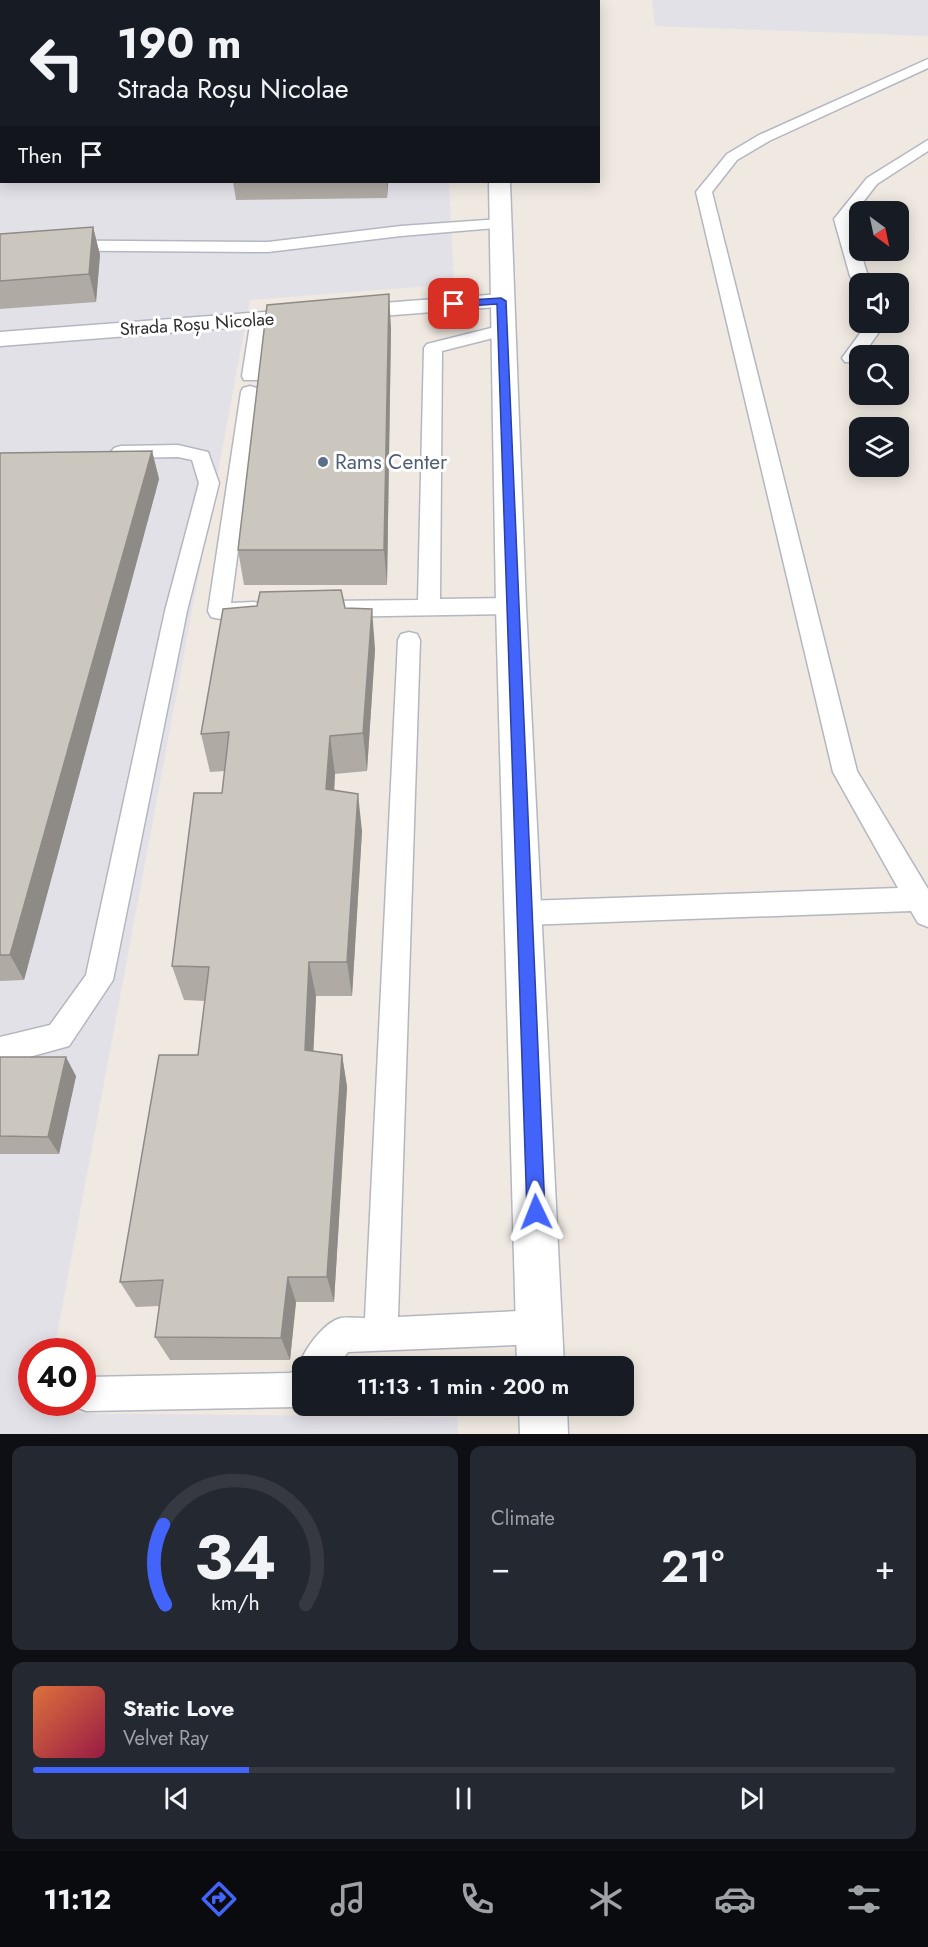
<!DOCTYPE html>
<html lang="en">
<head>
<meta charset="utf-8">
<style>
  body { margin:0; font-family:Jost,sans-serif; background:#242831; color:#f1f3f6; height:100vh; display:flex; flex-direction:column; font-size:22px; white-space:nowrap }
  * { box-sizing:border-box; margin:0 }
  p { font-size:20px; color:#9ea1a6 }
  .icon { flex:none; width:33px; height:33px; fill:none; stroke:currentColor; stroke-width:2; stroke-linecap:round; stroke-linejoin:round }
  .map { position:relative; height:1434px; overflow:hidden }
  .panel { display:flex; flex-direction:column; gap:12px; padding:12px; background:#0d0f14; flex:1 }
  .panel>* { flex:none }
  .banner { position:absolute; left:0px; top:0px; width:600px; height:183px; box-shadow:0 3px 15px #0003; background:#171b24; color:#f1f3f6; overflow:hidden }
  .needle { width:39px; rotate:147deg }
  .tools { position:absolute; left:849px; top:201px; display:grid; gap:12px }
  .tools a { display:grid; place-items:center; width:60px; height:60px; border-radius:12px; background:#171b24; box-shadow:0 3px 15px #0003; font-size:30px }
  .speed { position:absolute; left:18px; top:1338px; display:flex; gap:12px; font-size:30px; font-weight:700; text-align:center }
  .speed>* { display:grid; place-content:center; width:78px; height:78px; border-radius:50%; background:#171b24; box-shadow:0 3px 15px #0003; line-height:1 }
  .speed .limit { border:9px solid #d22; background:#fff; color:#111 }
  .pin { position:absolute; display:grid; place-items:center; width:51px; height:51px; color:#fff; margin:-26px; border-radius:12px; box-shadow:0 3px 9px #0006 }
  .me { position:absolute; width:66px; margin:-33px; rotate:358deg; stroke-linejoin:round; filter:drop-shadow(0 0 4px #0008) }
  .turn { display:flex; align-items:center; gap:21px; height:126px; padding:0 18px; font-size:27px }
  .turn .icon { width:78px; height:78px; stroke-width:2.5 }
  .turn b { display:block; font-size:42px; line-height:51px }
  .then { display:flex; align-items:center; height:57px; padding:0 18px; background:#0003; gap:12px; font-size:22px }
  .big { font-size:45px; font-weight:600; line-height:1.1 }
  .panel .card { flex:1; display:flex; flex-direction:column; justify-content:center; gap:9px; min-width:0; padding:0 21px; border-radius:12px; background:#242831 }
  .panel .dial { align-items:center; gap:0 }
  .dial svg { height:156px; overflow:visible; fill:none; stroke:#363941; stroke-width:7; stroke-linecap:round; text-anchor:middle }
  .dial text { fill:#f1f3f6; stroke:none }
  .song { display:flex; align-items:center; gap:18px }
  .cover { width:72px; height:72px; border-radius:9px; background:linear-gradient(135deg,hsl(20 70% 55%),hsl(340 70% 35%)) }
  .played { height:6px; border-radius:3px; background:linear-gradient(90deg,#4264fb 25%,#363941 25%) }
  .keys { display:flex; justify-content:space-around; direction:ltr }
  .heat { display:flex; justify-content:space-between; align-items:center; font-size:33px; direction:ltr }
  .panel .tiles { flex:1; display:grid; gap:12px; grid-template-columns:1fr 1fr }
  .card:last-child { grid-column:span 2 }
  .trip { position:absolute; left:292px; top:1356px; width:342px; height:60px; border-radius:12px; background:#171b24; box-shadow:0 3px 15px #0003; font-weight:600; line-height:60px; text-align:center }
  .dock { display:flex; height:96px; justify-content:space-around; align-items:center; background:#090b0e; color:#9ea1a6 }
  .dock .icon { width:42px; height:42px }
  .dock .selected { color:#4264fb }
  .dock b { font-size:27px; color:#f1f3f6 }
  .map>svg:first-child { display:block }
</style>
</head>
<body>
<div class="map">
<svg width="928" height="1434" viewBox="0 0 928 1434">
  <rect width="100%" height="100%" fill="#efe9e1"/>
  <!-- industrial -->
  <g fill="#e3e1e8">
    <path d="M652,0h276v36l-273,-10z"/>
    <path d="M0,67l2,115h447l5,102 -204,16 -196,1051 -22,1v50l12,1 -1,10 414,4 1,17h-458z"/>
  </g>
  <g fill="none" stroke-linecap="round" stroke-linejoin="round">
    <!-- service casing -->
    <g stroke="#b4b7c1" stroke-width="3">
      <g id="service">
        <path d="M928,59v9l-159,73 -32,19 -25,32 145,579 71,118v38l-10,-4 -7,-12 -386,14 -10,-4 -4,-8 4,-8 10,-4 373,-13 -65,-116 -137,-580 31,-38 32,-19z"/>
        <rect x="0" y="80" width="2" height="8"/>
        <path d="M928,140v11l-51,33 -27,35 18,57 4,8h-12l-2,4 -8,-12 -16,-57 33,-41z"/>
        <rect x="0" y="155" width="2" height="10"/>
        <path d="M501,219l6,2 2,3 -2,3 -106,9 -133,16 -268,-2v-10l268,2 133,-16z"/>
        <path d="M260,314l6,1 3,4 -9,57 -2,4h-14l-2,-4 9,-57 3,-4z"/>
        <path d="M865,322h18l-1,6 -20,28h-2l-3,6h-12l-3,-4 22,-30z"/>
        <path d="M503,325l6,1 3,4 -3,4 -67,17 -2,248 71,-1 8,2 3,6 -3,6 -8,2 -186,3 -8,-2 -3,-6 3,-6 8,-2 93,-1 6,-252 3,-4z"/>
        <path d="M250,386l7,2 2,4 -28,211 23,-1 8,2 3,6 -3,6c-15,4 -36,5 -51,1l-3,-6 33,-219 2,-4z"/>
        <path d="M178,445l30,7 11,31 -32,128 -74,369 -44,66 -69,19v-28l50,-12 36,-50 79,-364 34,-128 -7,-23 -14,-3 -57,1 -7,-2 -3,-4 3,-4 7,-2z"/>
        <path d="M409,632l8,2 3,6 -22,677 142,-7 12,5 5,12 -5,12 -12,5 -192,8 -11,14h-34v39l-5,2 -212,4 -12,-5 -2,-4h10v-24l4,-1 204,-4 10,-5c0,-15 25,-47 41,-50 7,-1 16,0 24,0l33,-678 3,-6z"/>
      </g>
    </g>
    <!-- minor casing -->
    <g stroke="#b4b7c1" stroke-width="3">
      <path id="minor" d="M501,294l8,2 4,5 -4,5 -509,40v-14z"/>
    </g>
    <!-- tertiary casing -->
    <g stroke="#b4b7c1" stroke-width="3">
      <g id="tertiary">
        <rect x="483" y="0" width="18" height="2"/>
        <path d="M489,182h21l16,424 38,760h-47l-21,-760z"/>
        <path d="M519,1406h48l1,28h-48z"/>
      </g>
    </g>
    <!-- service -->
    <use href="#service" fill="#fff" fill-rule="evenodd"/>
    <!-- minor -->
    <use href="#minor" fill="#fff" fill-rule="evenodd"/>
    <!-- tertiary -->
    <use href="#tertiary" fill="#fff" fill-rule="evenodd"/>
  </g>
  <!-- wall -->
  <g fill="#afaba4">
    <path d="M0,0h253v2h-251v24h-2z"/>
    <rect x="0" y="63" width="2" height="15"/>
    <path d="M233,182h155l-1,16 -151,2z"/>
    <path d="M93,227l7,28 -4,47 -96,7v-75z"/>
    <path d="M391,328l-4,257h-143l-6,-35z"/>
    <path d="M152,451l7,28 -135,501 -24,1v-528z"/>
    <path d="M345,608l30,41 -8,122 -32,3 -1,17 28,40 -10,165h-36l-3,56 29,3 5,32 -13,215h-38l-6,58h-120l-15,-23 4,-31 -23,1 -16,-25 78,-227 7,-54 -21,-1 -12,-34 50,-173 3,-22 -15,1 -9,-38z"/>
    <path d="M0,1057l76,19 -17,78h-59z"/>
  </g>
  <!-- shaded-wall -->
  <g fill="#8e8b86">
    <path d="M244,0h9v2h-10z"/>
    <path d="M387,182h1l-1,16z"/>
    <path d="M93,227l7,28 -4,47 -7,-28z"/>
    <path d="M389,294l2,34 -4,257 -3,-35z"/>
    <path d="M152,451l7,28 -135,501 -14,-25z"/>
    <path d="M372,609l3,40 -8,122 -4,-38z"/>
    <path d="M330,736l5,38 -3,53 -6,-38z"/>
    <path d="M358,794l4,37 -10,165 -5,-34z"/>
    <path d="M309,962l7,34 -4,86 -7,-32z"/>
    <path d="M342,1055l5,32 -13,215 -7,-25z"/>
    <path d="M66,1057l10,19 -17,78 -11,-17z"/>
    <path d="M288,1277l8,25 -6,58 -9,-22z"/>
  </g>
  <!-- building -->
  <g fill="#cbc7bf" stroke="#8e8b86" stroke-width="1.5">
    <path d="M0,0h244l-1,2h-243z"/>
    <rect x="0" y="52" width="2" height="11"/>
    <path d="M93,227l-4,47 -89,7v-47z"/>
    <path d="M389,294l-5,256h-146l29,-245z"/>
    <path d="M152,451l-142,504h-10v-502z"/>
    <path d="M341,590l4,18 27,1 -9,124 -33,3 -4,53 32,5 -11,168h-38l-4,88 37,5 -15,222h-39l-7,61 -126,-1 8,-57 -43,2 39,-227h39l11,-88 -37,-1 22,-173h28l7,-61 -28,2 22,-125 34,-3 3,-14z"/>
    <path d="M0,1057h66l-18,80 -48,-1z"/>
  </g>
  <!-- route -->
  <path fill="#4264fb" stroke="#2b41a3" stroke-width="1.5" d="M501,298l5,3 39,911 -3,6 -6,3 -7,-3 -2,-6 -30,-908 -43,3 -5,-3 5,-3z"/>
  <!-- markers -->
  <circle fill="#5c6f8a" stroke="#fff" stroke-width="2" cx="323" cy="462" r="6"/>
  <g text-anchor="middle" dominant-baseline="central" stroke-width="6" stroke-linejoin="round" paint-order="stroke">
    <!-- far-street labels -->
    <g font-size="18" fill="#2e2e2e" stroke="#fff">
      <text transform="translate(197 324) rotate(-4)">Strada Roșu Nicolae</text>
    </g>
    <!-- service labels -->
    <g font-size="21" fill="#4e5e75" stroke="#fff" text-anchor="start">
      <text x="335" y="462">Rams Center</text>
    </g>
  </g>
</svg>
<div class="tools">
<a><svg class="needle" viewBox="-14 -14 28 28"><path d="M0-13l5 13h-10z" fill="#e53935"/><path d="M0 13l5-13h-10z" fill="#9ea1a6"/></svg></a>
<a><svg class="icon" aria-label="sound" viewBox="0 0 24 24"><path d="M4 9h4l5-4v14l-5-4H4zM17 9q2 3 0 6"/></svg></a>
<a><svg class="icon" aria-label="search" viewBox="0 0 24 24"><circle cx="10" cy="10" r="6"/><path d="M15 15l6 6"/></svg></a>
<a><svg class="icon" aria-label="layers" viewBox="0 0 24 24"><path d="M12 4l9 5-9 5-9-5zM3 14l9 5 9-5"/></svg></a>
</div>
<div class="speed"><div class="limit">40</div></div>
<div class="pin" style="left:454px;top:304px;background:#d93025"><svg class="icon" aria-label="arrive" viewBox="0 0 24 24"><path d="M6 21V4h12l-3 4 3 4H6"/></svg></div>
<svg class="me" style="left:536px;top:1212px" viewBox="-20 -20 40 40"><path d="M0-17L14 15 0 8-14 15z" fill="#4264fb" stroke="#fff" stroke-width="4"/></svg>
<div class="trip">11:13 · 1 min · 200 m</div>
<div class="banner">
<div class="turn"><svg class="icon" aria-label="left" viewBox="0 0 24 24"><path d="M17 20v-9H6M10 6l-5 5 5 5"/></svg><div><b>190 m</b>Strada Roșu Nicolae</div></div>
<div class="then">Then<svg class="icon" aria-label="arrive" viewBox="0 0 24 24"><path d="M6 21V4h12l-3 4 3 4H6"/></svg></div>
</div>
</div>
<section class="panel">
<div class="tiles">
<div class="card dial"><svg viewBox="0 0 100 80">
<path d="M14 69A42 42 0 1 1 86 69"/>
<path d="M14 69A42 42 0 0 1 13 28" stroke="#4264fb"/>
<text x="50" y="56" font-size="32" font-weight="700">34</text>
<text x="50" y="72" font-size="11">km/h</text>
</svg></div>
<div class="card"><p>Climate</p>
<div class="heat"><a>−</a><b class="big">21°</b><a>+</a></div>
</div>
<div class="card">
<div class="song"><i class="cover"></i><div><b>Static Love</b><p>Velvet Ray</p></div></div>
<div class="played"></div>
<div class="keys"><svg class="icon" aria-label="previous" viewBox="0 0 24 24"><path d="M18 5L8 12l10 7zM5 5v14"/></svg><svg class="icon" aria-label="pause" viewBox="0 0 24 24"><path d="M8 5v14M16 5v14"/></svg><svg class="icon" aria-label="next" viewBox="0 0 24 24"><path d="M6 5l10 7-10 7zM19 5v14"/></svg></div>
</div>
</div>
</section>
<nav class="dock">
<b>11:12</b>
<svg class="icon selected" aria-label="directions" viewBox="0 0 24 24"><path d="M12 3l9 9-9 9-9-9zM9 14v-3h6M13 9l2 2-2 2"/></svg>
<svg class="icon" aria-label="music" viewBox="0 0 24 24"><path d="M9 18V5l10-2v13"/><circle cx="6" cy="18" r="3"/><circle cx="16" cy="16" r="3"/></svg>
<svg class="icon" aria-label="phone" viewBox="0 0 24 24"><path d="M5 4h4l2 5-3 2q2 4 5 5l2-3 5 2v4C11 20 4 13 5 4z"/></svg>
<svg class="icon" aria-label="climate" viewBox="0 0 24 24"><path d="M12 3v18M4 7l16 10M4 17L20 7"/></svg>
<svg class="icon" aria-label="car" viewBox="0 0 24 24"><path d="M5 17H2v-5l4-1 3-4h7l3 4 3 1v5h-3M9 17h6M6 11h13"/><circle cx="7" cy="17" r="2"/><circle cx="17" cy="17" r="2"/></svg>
<svg class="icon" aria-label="filters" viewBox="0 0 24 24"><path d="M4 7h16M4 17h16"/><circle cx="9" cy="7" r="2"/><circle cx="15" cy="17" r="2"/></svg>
</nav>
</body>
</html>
